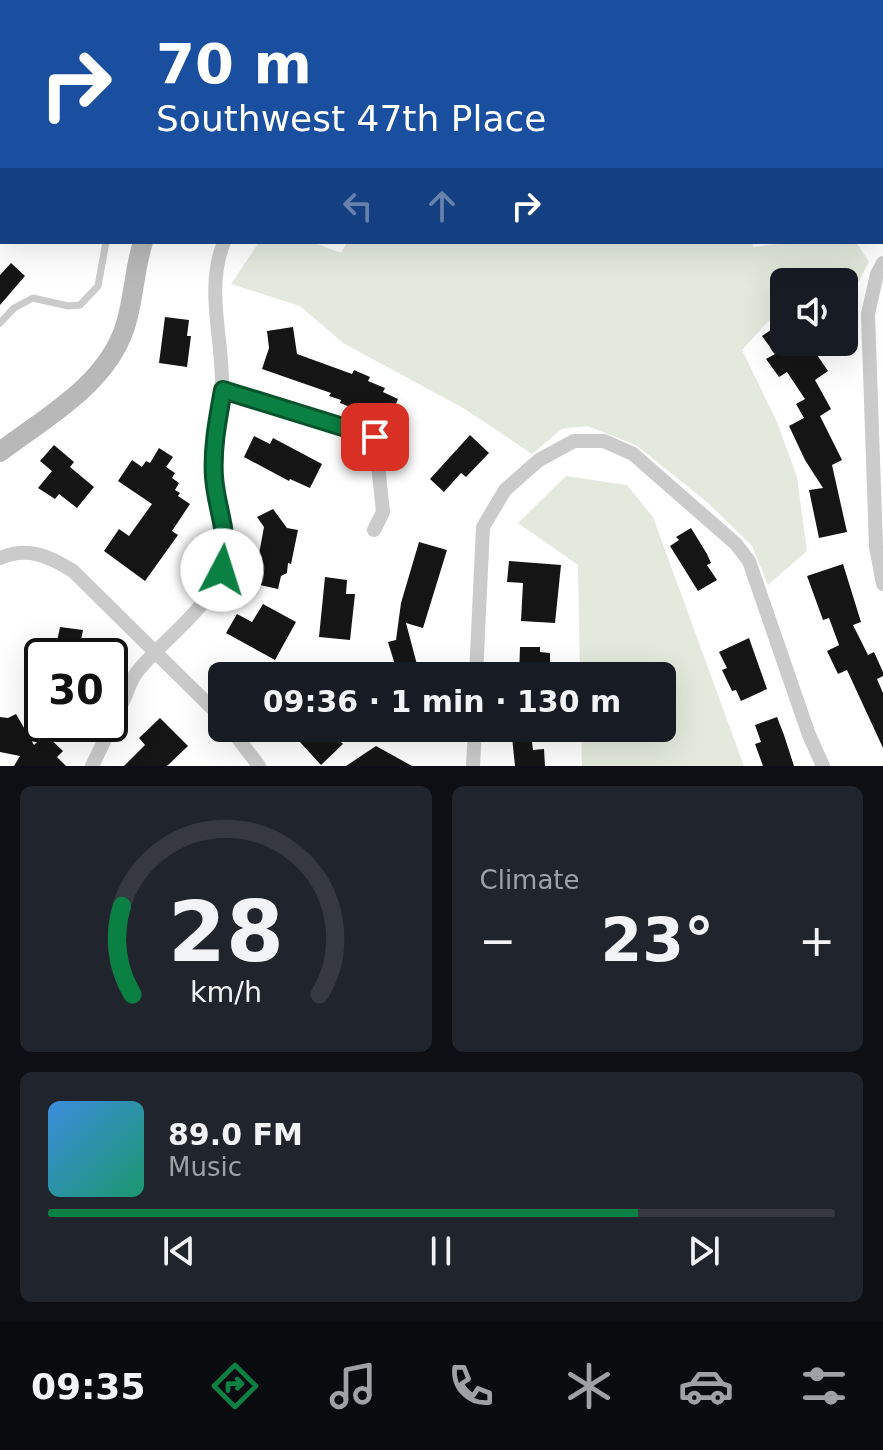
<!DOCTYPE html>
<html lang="en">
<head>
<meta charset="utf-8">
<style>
  body { margin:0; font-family:"DejaVu Sans",sans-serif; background:#20242c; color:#f1f3f6; height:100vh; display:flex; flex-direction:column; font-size:30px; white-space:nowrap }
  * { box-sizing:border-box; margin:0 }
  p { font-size:26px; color:#9ea1a6 }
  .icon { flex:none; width:44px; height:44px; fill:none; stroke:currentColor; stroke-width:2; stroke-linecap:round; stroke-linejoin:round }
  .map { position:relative; height:766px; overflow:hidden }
  .side { display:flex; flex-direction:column; gap:20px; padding:20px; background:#0d0f14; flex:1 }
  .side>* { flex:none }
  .banner { position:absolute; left:0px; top:0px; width:884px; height:244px; box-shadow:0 8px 32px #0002; background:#1a4fa0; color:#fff; overflow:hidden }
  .tools { position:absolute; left:770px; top:268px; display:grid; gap:16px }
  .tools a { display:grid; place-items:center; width:88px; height:88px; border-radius:12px; background:#171b24; box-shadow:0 8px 32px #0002; font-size:40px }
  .speed { position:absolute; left:24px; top:638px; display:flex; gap:16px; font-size:40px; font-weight:700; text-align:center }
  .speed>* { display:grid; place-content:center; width:104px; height:104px; border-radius:50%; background:#171b24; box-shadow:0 8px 32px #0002; line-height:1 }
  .speed .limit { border:4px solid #111; border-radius:12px; background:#fff; color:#111 }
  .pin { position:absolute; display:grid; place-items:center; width:68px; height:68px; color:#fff; margin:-34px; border-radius:16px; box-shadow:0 4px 12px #0006 }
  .me { position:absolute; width:88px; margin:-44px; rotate:5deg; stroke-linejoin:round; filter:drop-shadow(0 0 6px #0008) }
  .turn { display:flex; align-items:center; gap:28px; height:168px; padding:0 24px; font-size:36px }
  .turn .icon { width:104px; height:104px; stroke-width:2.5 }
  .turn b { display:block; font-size:56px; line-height:68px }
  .lanes { display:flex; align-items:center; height:76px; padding:0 24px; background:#0003; justify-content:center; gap:40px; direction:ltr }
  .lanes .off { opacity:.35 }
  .big { font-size:60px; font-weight:800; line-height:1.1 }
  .side .tile { flex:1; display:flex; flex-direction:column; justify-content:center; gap:12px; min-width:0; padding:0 28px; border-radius:12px; background:#20242c }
  .side .dial { align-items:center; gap:0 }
  .dial svg { height:208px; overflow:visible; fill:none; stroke:#363941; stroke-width:7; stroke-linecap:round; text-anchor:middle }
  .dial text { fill:#f1f3f6; stroke:none }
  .song { display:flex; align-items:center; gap:24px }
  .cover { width:96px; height:96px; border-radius:12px; background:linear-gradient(135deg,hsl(210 70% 55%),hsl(160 70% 35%)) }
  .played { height:8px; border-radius:4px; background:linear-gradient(90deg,#0b8043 75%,#363941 75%) }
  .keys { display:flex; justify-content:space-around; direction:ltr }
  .heat { display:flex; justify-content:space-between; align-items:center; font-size:44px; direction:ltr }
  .side .tiles { flex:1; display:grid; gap:20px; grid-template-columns:1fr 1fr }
  .tile:last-child { grid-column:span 2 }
  .trip { position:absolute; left:208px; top:662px; width:468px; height:80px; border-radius:12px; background:#171b24; box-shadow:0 8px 32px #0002; font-weight:800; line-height:80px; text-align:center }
  .dock { display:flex; height:128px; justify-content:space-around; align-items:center; background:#090b0e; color:#9ea1a6 }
  .dock .icon { width:56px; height:56px }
  .dock .active { color:#0b8043 }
  .dock b { font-size:36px; color:#f1f3f6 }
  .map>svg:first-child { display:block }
</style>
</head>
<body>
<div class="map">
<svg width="883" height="766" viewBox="0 0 883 766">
  <rect width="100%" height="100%" fill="#fff"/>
  <!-- green -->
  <g fill="#e3eadd">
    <path d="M259,242h53l29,11 6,-11h405l1,5 43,-5h60l13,20 -10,19 -15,4v-3h-60v22l-42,46 35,72 20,55 10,74 -39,34 -16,-39 -44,-43 -72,-58 -49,-19 -25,3 -30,25 -69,-46 -120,-65 -43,-37 -69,-22z"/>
    <path d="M566,476l61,9 26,32 91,249h-162l-1,-38h81v-52h-82l-2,-111 -60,-42z"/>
  </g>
  <!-- building -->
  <g fill="#151515">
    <path d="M11,263l14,13 -25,29v-30z"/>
    <path d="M165,317l24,3 -2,16h4l-4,31 -28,-4z"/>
    <path d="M784,321v21h45l-14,10 13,19 -13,9 16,29 -11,7 22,44 -10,5 15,67 -28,6 -10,-48 14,-2 -18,-28 -16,-34 15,-8 -8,-14 9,-5 -18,-27 -8,5 -13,-18 9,-5 -13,-18z"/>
    <path d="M293,327l4,27 55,20 2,-4 16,7 -2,4 17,7 -2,4 15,7 -10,23 -48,-19 1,-3 -12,-4 2,-3 -69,-24 7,-21 -2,-17z"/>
    <path d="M470,435l19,18 -23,24 -5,-4 -17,19 -14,-13z"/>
    <path d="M254,436l16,8 3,-6 49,26 -12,24 -20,-9 -1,2 -45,-24z"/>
    <path d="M54,445l20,17 -4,5 24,20 -17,21 -18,-14 -4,5 -17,-11 14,-17 -12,-10z"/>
    <path d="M159,448l14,9 -7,10 9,6 -3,5 7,5 -4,7 5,3 -2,3 12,8 -18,27 6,4 -33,46 -41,-30 15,-22 10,7 23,-32 -34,-23 14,-21 10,7 4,-6 4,2z"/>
    <path d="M273,509l14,19 11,2 -7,34 -3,-1 -1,10 -6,3 -3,13 -18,-4 2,-14 -6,-1 8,-43 -7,-10z"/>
    <path d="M691,528l16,26 4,9 -4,2 10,15 -19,11 -28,-45 9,-6 -3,-3z"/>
    <path d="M419,542l28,8 -24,78 -17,-5 14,53h-50v-4l25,-7 -7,-23 8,-2 5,-37z"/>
    <path d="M509,561l52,4 -6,58 -34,-2 2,-38 -16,-1z"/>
    <path d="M843,564l18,58 -8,3 15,30 6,-3 9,20v4l-6,3 6,14v55l-36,-78 -9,4 -11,-23 12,-6 -10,-27 -6,2 -16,-44z"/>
    <path d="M325,577l22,3 -1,14h9l-5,46 -31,-3z"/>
    <path d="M263,604l33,18 -21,38 -49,-27 11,-19 15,8z"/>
    <path d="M60,627l23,3 -5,26h-24z"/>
    <path d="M749,638l18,51 -26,12 -5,-11 -4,1 -10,-21 5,-2 -8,-16z"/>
    <path d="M520,647h20v5l10,1v23h-31z"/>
    <path d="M16,714l18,31 11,-11 18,17 -6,6 9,9h-52l6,-10 -20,-4v-35l8,1z"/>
    <path d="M777,717l7,18 10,31h-31l-8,-22 6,-2 -6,-17z"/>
    <path d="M160,718l28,28 -21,20h-43l21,-21 -6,-7z"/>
    <path d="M287,728h40l16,16 -22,21z"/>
    <path d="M531,735l2,15 11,-1 1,17h-30l-3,-29z"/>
    <path d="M376,746l36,20h-66z"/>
  </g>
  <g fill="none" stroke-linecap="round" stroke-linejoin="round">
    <!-- service -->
    <path stroke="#cbcbcb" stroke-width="7" d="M0,323l14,-15 19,-10 35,8 12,-1 18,-19 8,-44"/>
    <!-- minor -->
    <g stroke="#cbcbcb" stroke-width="14">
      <path d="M643,0v2"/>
      <path d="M770,0l6,2"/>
      <path d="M882,41h1"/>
      <path d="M883,263l-6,11 -9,40 8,233 7,37"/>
      <path d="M223,390l152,47 8,75 -9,18"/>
      <path d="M0,558c27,-12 49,-2 73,13l149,147"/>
      <path d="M476,676l7,-149 22,-37 34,-30 35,-19h30l29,13 103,90 13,17 60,174 14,31"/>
      <path d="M230,728l29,38"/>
      <path d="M92,766c11,-22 21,-44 32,-67 4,-8 7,-20 13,-27 30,-38 84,-69 89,-121 2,-25 -10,-49 -12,-73 -2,-31 8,-61 8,-91 1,-49 -17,-98 2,-145"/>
      <path d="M473,766l2,-38"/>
    </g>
    <!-- secondary -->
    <g stroke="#b8b8b8" stroke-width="20">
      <path d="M311,2l1,-2"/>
      <path d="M0,452c46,-35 106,-67 125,-125 9,-28 9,-57 18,-85"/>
    </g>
  </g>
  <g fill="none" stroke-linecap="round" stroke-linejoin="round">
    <!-- route casing -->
    <g stroke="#07532c" stroke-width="20">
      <path id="route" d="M222,570c8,-40 -5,-56 -8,-93 -2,-29 4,-59 9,-87l152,47"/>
    </g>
    <!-- route -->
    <use href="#route" stroke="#0b8043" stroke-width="14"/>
  </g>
</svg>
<div class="tools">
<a><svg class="icon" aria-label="sound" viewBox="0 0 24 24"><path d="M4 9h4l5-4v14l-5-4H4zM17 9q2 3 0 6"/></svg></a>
</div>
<div class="speed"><div class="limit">30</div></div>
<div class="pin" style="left:375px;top:437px;background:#d93025"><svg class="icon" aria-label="arrive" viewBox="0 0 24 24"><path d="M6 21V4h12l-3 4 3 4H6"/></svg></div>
<svg class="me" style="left:222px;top:570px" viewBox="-20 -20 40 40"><circle r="19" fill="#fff"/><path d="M0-13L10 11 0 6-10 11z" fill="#0b8043"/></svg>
<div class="trip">09:36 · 1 min · 130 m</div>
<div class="banner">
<div class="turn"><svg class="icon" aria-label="right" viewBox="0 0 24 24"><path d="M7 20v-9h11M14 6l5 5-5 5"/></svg><div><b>70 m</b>Southwest 47th Place</div></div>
<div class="lanes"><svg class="icon off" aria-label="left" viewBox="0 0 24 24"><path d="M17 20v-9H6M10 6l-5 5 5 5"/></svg><svg class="icon off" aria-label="ahead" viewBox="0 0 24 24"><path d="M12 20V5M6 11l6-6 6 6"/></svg><svg class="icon" aria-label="right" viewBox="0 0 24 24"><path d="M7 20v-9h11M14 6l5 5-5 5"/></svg></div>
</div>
</div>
<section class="side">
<div class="tiles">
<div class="tile dial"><svg viewBox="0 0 100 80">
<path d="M14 69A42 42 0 1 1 86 69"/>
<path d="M14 69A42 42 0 0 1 10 35" stroke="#0b8043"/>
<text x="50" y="56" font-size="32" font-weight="700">28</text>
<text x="50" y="72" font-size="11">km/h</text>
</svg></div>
<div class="tile"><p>Climate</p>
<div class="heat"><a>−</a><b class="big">23°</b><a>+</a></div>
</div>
<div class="tile">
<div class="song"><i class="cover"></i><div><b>89.0 FM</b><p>Music</p></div></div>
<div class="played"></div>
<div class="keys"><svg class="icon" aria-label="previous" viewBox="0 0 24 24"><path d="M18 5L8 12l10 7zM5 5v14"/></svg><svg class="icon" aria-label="pause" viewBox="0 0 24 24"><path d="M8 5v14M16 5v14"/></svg><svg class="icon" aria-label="next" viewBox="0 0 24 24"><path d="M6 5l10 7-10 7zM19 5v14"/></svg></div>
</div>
</div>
</section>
<nav class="dock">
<b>09:35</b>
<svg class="icon active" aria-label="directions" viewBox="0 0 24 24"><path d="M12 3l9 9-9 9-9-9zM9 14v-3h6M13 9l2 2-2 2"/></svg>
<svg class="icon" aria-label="music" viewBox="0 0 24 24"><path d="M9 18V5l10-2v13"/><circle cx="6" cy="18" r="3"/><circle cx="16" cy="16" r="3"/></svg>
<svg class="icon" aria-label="phone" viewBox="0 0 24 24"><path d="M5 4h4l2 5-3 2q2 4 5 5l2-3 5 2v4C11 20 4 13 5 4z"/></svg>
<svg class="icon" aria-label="climate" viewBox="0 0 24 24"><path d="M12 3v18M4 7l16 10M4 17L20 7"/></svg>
<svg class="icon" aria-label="car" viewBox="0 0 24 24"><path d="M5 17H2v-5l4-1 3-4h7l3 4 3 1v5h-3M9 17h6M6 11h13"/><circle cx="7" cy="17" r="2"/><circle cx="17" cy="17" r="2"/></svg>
<svg class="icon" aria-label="filters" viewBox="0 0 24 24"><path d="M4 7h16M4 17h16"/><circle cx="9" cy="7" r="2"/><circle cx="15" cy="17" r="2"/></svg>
</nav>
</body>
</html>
